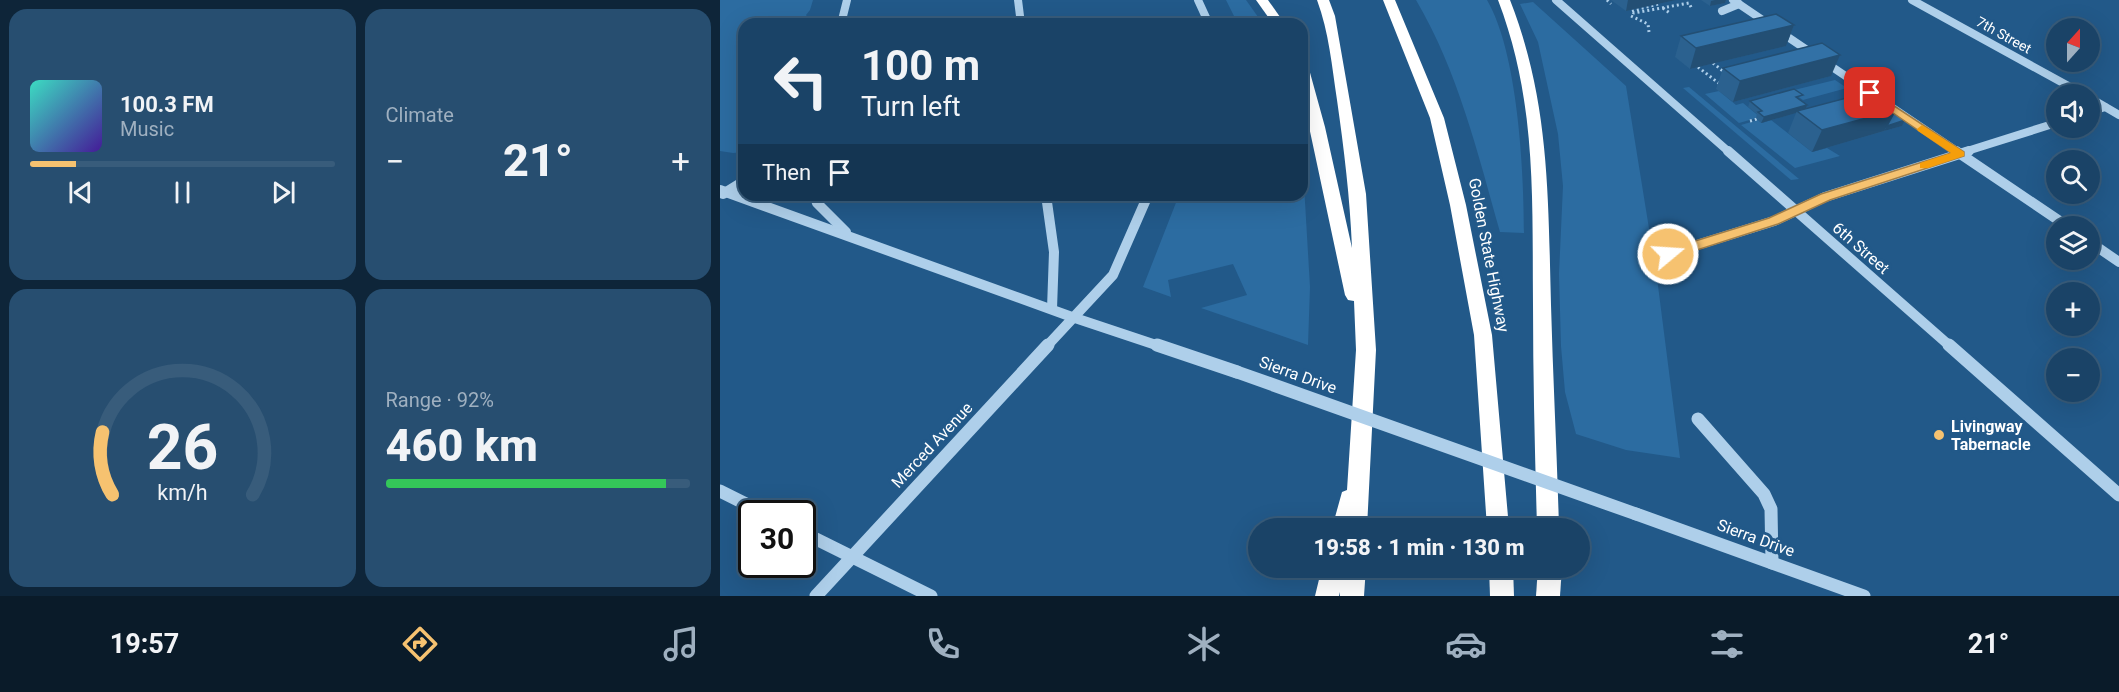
<!DOCTYPE html>
<html lang="en">
<head>
<meta charset="utf-8">
<style>
  body { margin:0; font-family:Roboto,sans-serif; background:#274e70; color:#f1f3f6; height:100vh; display:flex; flex-direction:column; font-size:22px; white-space:nowrap }
  * { box-sizing:border-box; margin:0 }
  p { font-size:20px; color:#9fb0c0 }
  .icon { flex:none; width:33px; height:33px; fill:none; stroke:currentColor; stroke-width:2; stroke-linecap:round; stroke-linejoin:round }
  .map { position:relative; flex:1; overflow:hidden }
  .drawer { display:flex; flex-direction:column; gap:9px; padding:9px; background:#0e2539; width:720px }
  .drawer>* { flex:none }
  .banner { position:absolute; left:18px; top:18px; width:570px; height:183px; border-radius:18px; box-shadow:0 6px 24px #0002,0 0 0 2px #385c7b; background:#1a4367; color:#f1f3f6; overflow:hidden }
  .needle { width:39px; rotate:21deg }
  .tools { position:absolute; left:1326px; top:18px; display:grid; gap:12px }
  .tools a { display:grid; place-items:center; width:54px; height:54px; border-radius:50%; background:#1a4367; box-shadow:0 6px 24px #0002,0 0 0 2px #385c7b; font-size:30px }
  .speed { position:absolute; left:18px; top:500px; display:flex; gap:12px; font-size:30px; font-weight:700; text-align:center }
  .speed>* { display:grid; place-content:center; width:78px; height:78px; border-radius:50%; background:#1a4367; box-shadow:0 6px 24px #0002,0 0 0 2px #385c7b; line-height:1 }
  .speed .limit { border:3px solid #111; border-radius:9px; background:#fff; color:#111 }
  .pin { position:absolute; display:grid; place-items:center; width:51px; height:51px; color:#fff; margin:-26px; border-radius:12px; box-shadow:0 3px 9px #0006 }
  .me { position:absolute; width:66px; margin:-33px; rotate:72deg; stroke-linejoin:round; filter:drop-shadow(0 0 4px #0008) }
  .turn { display:flex; align-items:center; gap:21px; height:126px; padding:0 24px; font-size:27px }
  .turn .icon { width:78px; height:78px; stroke-width:2.5 }
  .turn b { display:block; font-size:42px; line-height:51px }
  .then { display:flex; align-items:center; height:57px; padding:0 24px; background:#0003; gap:12px; font-size:22px }
  .big { font-size:45px; font-weight:800; line-height:1.1 }
  .drawer .tile { flex:1; display:flex; flex-direction:column; justify-content:center; gap:9px; min-width:0; padding:0 21px; border-radius:18px; background:#274e70 }
  .drawer .dial { align-items:center; gap:0 }
  .dial svg { height:156px; overflow:visible; fill:none; stroke:#385c7b; stroke-width:7; stroke-linecap:round; text-anchor:middle }
  .dial text { fill:#f1f3f6; stroke:none }
  .song { display:flex; align-items:center; gap:18px }
  .cover { width:72px; height:72px; border-radius:9px; background:linear-gradient(135deg,hsl(170 70% 55%),hsl(260 70% 35%)) }
  .played { height:6px; border-radius:3px; background:linear-gradient(90deg,#f6c270 15%,#385c7b 15%) }
  .keys { display:flex; justify-content:space-around; direction:ltr }
  .heat { display:flex; justify-content:space-between; align-items:center; font-size:33px; direction:ltr }
  .charge { height:9px; border-radius:4px; background:linear-gradient(90deg,#34c759 92%,#385c7b 0) }
  .drawer .tiles { flex:1; display:grid; gap:9px; grid-template-columns:repeat(2,1fr) }
  .trip { position:absolute; left:528px; top:518px; width:342px; height:60px; border-radius:30px; background:#1a4367; box-shadow:0 6px 24px #0002,0 0 0 2px #385c7b; font-weight:800; line-height:60px; text-align:center }
  .tab-bar { display:flex; height:96px; justify-content:space-around; align-items:center; background:#0a1b29; color:#9fb0c0 }
  .tab-bar .icon { width:42px; height:42px }
  .tab-bar .active { color:#f6c270 }
  .tab-bar b { font-size:27px; color:#f1f3f6 }
  main { display:flex; flex:1; min-height:0 }
  .map>svg:first-child { display:block }
</style>
</head>
<body>
<main>
<section class="drawer">
<div class="tiles">
<div class="tile">
<div class="song"><i class="cover"></i><div><b>100.3 FM</b><p>Music</p></div></div>
<div class="played"></div>
<div class="keys"><svg class="icon" aria-label="previous" viewBox="0 0 24 24"><path d="M18 5L8 12l10 7zM5 5v14"/></svg><svg class="icon" aria-label="pause" viewBox="0 0 24 24"><path d="M8 5v14M16 5v14"/></svg><svg class="icon" aria-label="next" viewBox="0 0 24 24"><path d="M6 5l10 7-10 7zM19 5v14"/></svg></div>
</div>
<div class="tile"><p>Climate</p>
<div class="heat"><a>−</a><b class="big">21°</b><a>+</a></div>
</div>
<div class="tile dial"><svg viewBox="0 0 100 80">
<path d="M14 69A42 42 0 1 1 86 69"/>
<path d="M14 69A42 42 0 0 1 9 37" stroke="#f6c270"/>
<text x="50" y="56" font-size="32" font-weight="700">26</text>
<text x="50" y="72" font-size="11">km/h</text>
</svg></div>
<div class="tile"><p>Range · 92%</p><b class="big">460 km</b><div class="charge"></div></div>
</div>
</section>
<div class="map">
<svg width="1399" height="596" viewBox="0 0 1399 596">
  <rect width="100%" height="100%" fill="#225989"/>
  <!-- green -->
  <g fill="#2c6ca1">
    <path d="M0,0h93l-3,10 -4,5 3,4 -1,5h-64v128l-11,1 -13,-2z"/>
    <path d="M506,0h20l17,24h-25z"/>
    <path d="M696,0h71c31,53 37,171 37,233l-24,-1c-22,-78 -42,-161 -84,-232z"/>
    <path d="M813,2l93,84 31,192 23,180 -54,-8 -50,-16 -11,-42 -4,-46 -2,-72 4,-88 -5,-52 -20,-92 -18,-38z"/>
    <path d="M1115,80l12,8 -44,12 -13,-9z"/>
    <path d="M969,87l110,92 -8,1 -108,-92z"/>
    <path d="M999,91l17,14 7,-2 17,14 -21,6 -34,-29z"/>
    <path d="M1038,120l4,3 9,-3 41,32 15,-4 13,8 -45,12 -54,-43z"/>
    <path d="M582,151l8,136 -2,58 -107,-37 46,-13 -14,-31 -65,16 3,17 -28,-10 36,-92h123z"/>
  </g>
  <g fill="none" stroke-linecap="round" stroke-linejoin="round">
    <!-- path -->
    <g stroke="#aecfea" stroke-width="3" stroke-dasharray="2 3" stroke-linecap="butt">
      <path d="M887,0l4,4"/>
      <path d="M938,4l-27,7 3,2 55,-10 3,6"/>
      <path d="M943,8l8,6"/>
      <path d="M911,16l17,8 1,8"/>
      <path d="M993,63l11,9"/>
      <path d="M978,67l23,18"/>
      <path d="M1030,121l7,-2"/>
    </g>
    <!-- minor-far2 -->
    <g stroke="#aecfea" stroke-width="8">
      <path d="M298,0l3,24"/>
      <path d="M478,0l11,24"/>
      <path d="M836,0l173,152"/>
      <path d="M1013,0l225,152"/>
      <path d="M1192,0l171,94"/>
      <path d="M1002,11l17,-7"/>
      <path d="M121,24l6,-24"/>
      <path d="M1370,98l29,17"/>
      <path d="M1370,112l15,-5"/>
      <path d="M1244,152l92,-29"/>
    </g>
    <!-- minor-far1 -->
    <g stroke="#aecfea" stroke-width="10">
      <path d="M1008,151l223,196"/>
      <path d="M1236,151l111,75"/>
      <path d="M0,190l352,127 90,30"/>
      <path d="M3,194l21,-13"/>
      <path d="M94,195l3,8 29,29"/>
      <path d="M326,195l8,57 -2,57"/>
      <path d="M1370,242l29,20"/>
      <path d="M948,254l106,-33 51,-24 144,-46"/>
      <path d="M326,347l67,-72 35,-80"/>
    </g>
    <!-- minor -->
    <g stroke="#aecfea" stroke-width="13">
      <path d="M437,345l80,27"/>
      <path d="M1229,345l170,150"/>
      <path d="M978,419l66,75 7,15 1,54"/>
      <path d="M0,491l44,22"/>
      <path d="M916,514l228,82"/>
      <path d="M82,532l129,64"/>
      <path d="M96,596l232,-251"/>
    </g>
    <!-- highway -->
    <g fill="#fff" fill-rule="evenodd">
      <path d="M536,0h12l17,24h-12z"/>
      <path d="M597,0h12l6,16 31,178 10,156 -9,178h-35l10,-36 5,-2 9,-140 -2,-49 -6,-1 -3,-5 -43,-201v-29l7,4 16,58 27,121c-2,-50 -8,-99 -15,-148 -5,-33 -8,-68 -20,-100z"/>
      <path d="M663,0h12l49,118 22,87 26,130 17,193h-22l-13,-193 -24,-130 -20,-87z"/>
      <path d="M778,0h12c40,102 38,197 41,305 2,74 6,149 8,223h-22c-2,-74 -4,-149 -4,-223 -1,-107 4,-203 -35,-305z"/>
      <path d="M602,567h44l-2,29h-24v-4l-1,4h-24z"/>
      <path d="M769,567h24l1,29h-24z"/>
      <path d="M818,567h24l-2,29h-24z"/>
    </g>
    <!-- minor-bridge -->
    <path stroke="#aecfea" stroke-width="13" d="M517,372l399,142"/>
  </g>
  <!-- wall -->
  <g fill="#2b618f">
    <path d="M891,0h65l-50,11z"/>
    <path d="M981,0h25l-1,3 -15,3z"/>
    <path d="M1074,25l-8,21 -96,23 -15,-12 6,-21z"/>
    <path d="M1003,68l108,8 -98,26 -17,-13z"/>
    <path d="M1080,100l6,9 90,1 -2,3 11,7 -3,6 -90,26 -24,-19 8,-20 -35,10 -5,-5 1,-4 -9,-7 2,-6z"/>
  </g>
  <!-- shaded-wall -->
  <g fill="#234f74">
    <path d="M908,0h48l-50,11z"/>
    <path d="M995,0h11l-1,3 -15,3 1,-5z"/>
    <path d="M1074,25l-8,21 -96,23 6,-21z"/>
    <path d="M1120,55l-9,21 -98,26 7,-21z"/>
    <path d="M1087,105l-2,6h-8l-1,2 -35,10 3,-6z"/>
    <path d="M1176,110l-12,21 -72,21 10,-22z"/>
    <path d="M1185,120l-3,6 -18,5 3,-5z"/>
  </g>
  <!-- building -->
  <g fill="#3271a6" stroke="#234f74" stroke-width="1.5">
    <path d="M1056,14l18,11 -98,23 -15,-12z"/>
    <path d="M1102,43l18,12 -100,26 -17,-13z"/>
    <path d="M1074,89l9,6 -7,2 11,8 -43,12 -6,-5 4,-1 -12,-10z"/>
    <path d="M1149,92l27,18 -74,20 -25,-19z"/>
    <path d="M1174,113l11,7 -18,6z"/>
  </g>
  <!-- route -->
  <path fill="#f6c270" stroke="#a07e49" stroke-width="1.5" d="M1150,90l94,62v4l-134,44 -52,24 -106,34h-9l-2,-4 2,-3 106,-33 52,-24 130,-41 -84,-58 -2,-2z"/>
  <!-- slow -->
  <path fill="#f59e0b" d="M1202,125l42,27v4l-36,12h-8v-5l31,-10 -33,-22 -1,-2z"/>
  <!-- markers -->
  <circle fill="#f6c270" stroke="#225989" stroke-width="2" cx="1219" cy="435" r="6"/>
  <g text-anchor="middle" dominant-baseline="central" stroke-width="6" stroke-linejoin="round" paint-order="stroke">
    <!-- far-street labels -->
    <g font-size="14" fill="#fff" stroke="#225989">
      <text transform="translate(1284 35) rotate(29)">7th Street</text>
    </g>
    <!-- street labels -->
    <g font-size="16" fill="#fff" stroke="#225989">
      <text transform="translate(1141 248) rotate(41)">6th Street</text>
      <text transform="translate(769 255) rotate(79)">Golden State Highway</text>
      <text transform="translate(578 375) rotate(20)">Sierra Drive</text>
      <text transform="translate(212 445) rotate(-47)">Merced Avenue</text>
      <text transform="translate(1036 538) rotate(20)">Sierra Drive</text>
    </g>
    <!-- poi labels -->
    <g font-size="16" font-weight="bold" fill="#fff" stroke="#225989" text-anchor="start">
      <text x="1231" y="426">Livingway<tspan x="1231" dy="18">Tabernacle</tspan></text>
    </g>
  </g>
</svg>
<div class="tools">
<a><svg class="needle" viewBox="-14 -14 28 28"><path d="M0-13l5 13h-10z" fill="#e53935"/><path d="M0 13l5-13h-10z" fill="#9fb0c0"/></svg></a>
<a><svg class="icon" aria-label="sound" viewBox="0 0 24 24"><path d="M4 9h4l5-4v14l-5-4H4zM17 9q2 3 0 6"/></svg></a>
<a><svg class="icon" aria-label="search" viewBox="0 0 24 24"><circle cx="10" cy="10" r="6"/><path d="M15 15l6 6"/></svg></a>
<a><svg class="icon" aria-label="layers" viewBox="0 0 24 24"><path d="M12 4l9 5-9 5-9-5zM3 14l9 5 9-5"/></svg></a>
<a>+</a>
<a>−</a>
</div>
<div class="speed"><div class="limit">30</div></div>
<div class="pin" style="left:1150px;top:93px;background:#d93025"><svg class="icon" aria-label="arrive" viewBox="0 0 24 24"><path d="M6 21V4h12l-3 4 3 4H6"/></svg></div>
<svg class="me" style="left:948px;top:254px" viewBox="-20 -20 40 40"><circle r="17" fill="#f6c270" stroke="#fff" stroke-width="3"/><path d="M0-11L8 9 0 5-8 9z" fill="#fff"/></svg>
<div class="trip">19:58 · 1 min · 130 m</div>
<div class="banner">
<div class="turn"><svg class="icon" aria-label="left" viewBox="0 0 24 24"><path d="M17 20v-9H6M10 6l-5 5 5 5"/></svg><div><b>100 m</b>Turn left</div></div>
<div class="then">Then<svg class="icon" aria-label="arrive" viewBox="0 0 24 24"><path d="M6 21V4h12l-3 4 3 4H6"/></svg></div>
</div>
</div>
</main>
<nav class="tab-bar">
<b>19:57</b>
<svg class="icon active" aria-label="directions" viewBox="0 0 24 24"><path d="M12 3l9 9-9 9-9-9zM9 14v-3h6M13 9l2 2-2 2"/></svg>
<svg class="icon" aria-label="music" viewBox="0 0 24 24"><path d="M9 18V5l10-2v13"/><circle cx="6" cy="18" r="3"/><circle cx="16" cy="16" r="3"/></svg>
<svg class="icon" aria-label="phone" viewBox="0 0 24 24"><path d="M5 4h4l2 5-3 2q2 4 5 5l2-3 5 2v4C11 20 4 13 5 4z"/></svg>
<svg class="icon" aria-label="climate" viewBox="0 0 24 24"><path d="M12 3v18M4 7l16 10M4 17L20 7"/></svg>
<svg class="icon" aria-label="car" viewBox="0 0 24 24"><path d="M5 17H2v-5l4-1 3-4h7l3 4 3 1v5h-3M9 17h6M6 11h13"/><circle cx="7" cy="17" r="2"/><circle cx="17" cy="17" r="2"/></svg>
<svg class="icon" aria-label="filters" viewBox="0 0 24 24"><path d="M4 7h16M4 17h16"/><circle cx="9" cy="7" r="2"/><circle cx="15" cy="17" r="2"/></svg>
<b>21°</b>
</nav>
</body>
</html>
